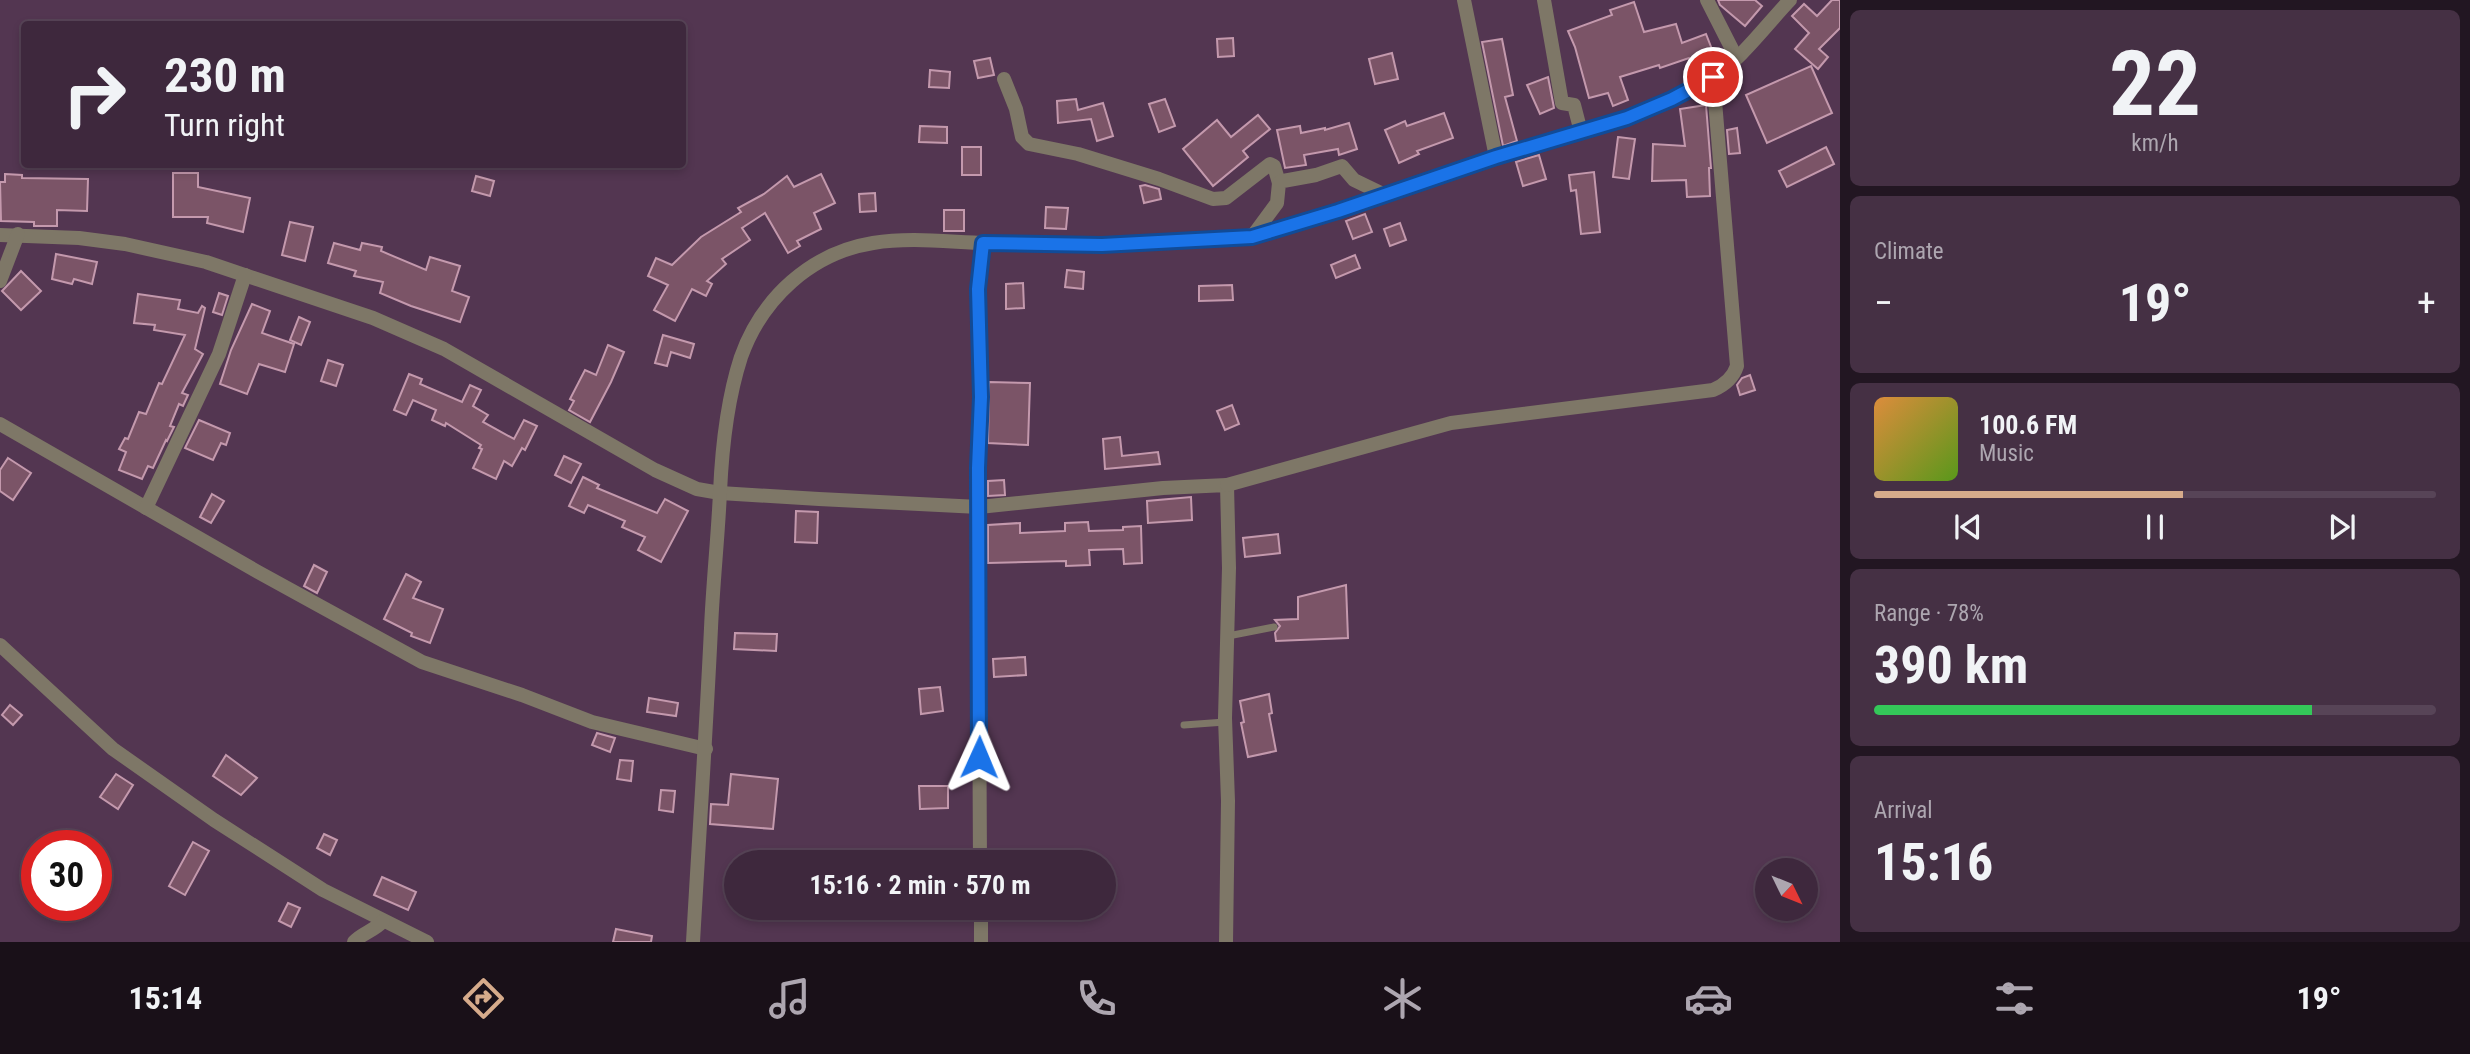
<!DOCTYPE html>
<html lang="en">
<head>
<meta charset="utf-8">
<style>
  body { margin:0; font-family:"Roboto Condensed",sans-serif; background:#453044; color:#f1f3f6; height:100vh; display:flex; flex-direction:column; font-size:26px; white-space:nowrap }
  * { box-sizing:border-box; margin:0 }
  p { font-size:23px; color:#ada6b0 }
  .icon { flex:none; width:38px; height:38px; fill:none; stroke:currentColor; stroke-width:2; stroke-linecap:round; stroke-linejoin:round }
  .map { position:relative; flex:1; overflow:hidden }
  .side { display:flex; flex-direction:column; gap:10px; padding:10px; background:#221622; width:630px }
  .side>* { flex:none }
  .guide { position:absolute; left:21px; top:21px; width:665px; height:147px; border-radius:7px; box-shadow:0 4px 10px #0003,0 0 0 2px #574457; background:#3e283d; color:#f1f3f6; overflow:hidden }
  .needle { width:46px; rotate:133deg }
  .tools { position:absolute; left:1755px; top:858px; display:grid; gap:14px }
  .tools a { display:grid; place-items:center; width:63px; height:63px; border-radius:50%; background:#3e283d; box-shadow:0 4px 10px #0003,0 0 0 2px #574457; font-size:35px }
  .speed { position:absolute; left:21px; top:830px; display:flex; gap:14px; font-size:35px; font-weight:700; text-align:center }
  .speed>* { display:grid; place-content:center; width:91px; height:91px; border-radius:50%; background:#3e283d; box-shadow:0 4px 10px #0003,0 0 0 2px #574457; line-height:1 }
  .speed .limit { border:10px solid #d22; background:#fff; color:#111 }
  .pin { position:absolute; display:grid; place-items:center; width:60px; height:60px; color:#fff; margin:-30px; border:4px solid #fff; border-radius:50%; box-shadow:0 2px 7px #0007 }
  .me { position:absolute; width:77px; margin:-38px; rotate:1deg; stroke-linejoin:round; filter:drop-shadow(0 0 5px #0008) }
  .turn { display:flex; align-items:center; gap:24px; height:147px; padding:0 28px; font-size:32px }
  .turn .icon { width:91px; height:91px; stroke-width:2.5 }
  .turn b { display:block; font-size:49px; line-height:60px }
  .big { font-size:52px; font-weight:700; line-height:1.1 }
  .side .card { flex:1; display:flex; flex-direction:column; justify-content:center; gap:10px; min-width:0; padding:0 24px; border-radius:10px; background:#453044 }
  .side .dial { align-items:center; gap:0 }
  .dial b { font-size:91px; line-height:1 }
  .song { display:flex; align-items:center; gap:21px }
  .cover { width:84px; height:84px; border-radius:10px; background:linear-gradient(135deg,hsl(30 70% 55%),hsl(90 70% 35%)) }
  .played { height:7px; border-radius:4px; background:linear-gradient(90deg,#d6ab8b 55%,#574457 55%) }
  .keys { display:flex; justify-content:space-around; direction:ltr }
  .heat { display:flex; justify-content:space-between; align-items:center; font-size:38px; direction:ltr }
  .charge { height:10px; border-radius:5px; background:linear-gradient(90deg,#34c759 78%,#574457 0) }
  .trip { position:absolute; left:724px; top:850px; width:392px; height:70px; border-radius:35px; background:#3e283d; box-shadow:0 4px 10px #0003,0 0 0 2px #574457; font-weight:700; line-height:70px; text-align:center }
  .dock { display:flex; height:112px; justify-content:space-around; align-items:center; background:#191018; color:#ada6b0 }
  .dock .icon { width:49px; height:49px }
  .dock .current { color:#d6ab8b }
  .dock b { font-size:32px; color:#f1f3f6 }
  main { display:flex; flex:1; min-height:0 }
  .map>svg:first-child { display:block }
</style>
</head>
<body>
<main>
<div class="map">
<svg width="1840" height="942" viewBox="0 0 1840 942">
  <rect width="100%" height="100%" fill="#533651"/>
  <!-- building -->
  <g fill="#7b5467" stroke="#c499ad" stroke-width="2">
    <path d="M1718,0h37l7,6 -17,20 -25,-21z"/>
    <path d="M1832,0h8v28l-21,21 9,8 -10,12 -23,-20 14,-16 -17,-17 12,-12 13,12z"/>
    <path d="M1634,2l10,30 32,-8 6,19 24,-9 7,18 -23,9 -1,-3 -29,10 -1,-3 -39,12 8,23 -15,6 -5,-13 -19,5 -14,-51 -7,-16 44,-16 -2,-5z"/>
    <path d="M1233,38l1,18 -16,1 -1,-18z"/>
    <path d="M1502,39l11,56 -8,2 12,44 -14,5 -21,-104z"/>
    <path d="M1392,53l6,26 -23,5 -6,-25z"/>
    <path d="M990,58l4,17 -16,3 -4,-17z"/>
    <path d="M1811,66l21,47 -65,30 -21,-48z"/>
    <path d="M930,70l20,2 -1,16 -20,-1z"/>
    <path d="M1548,77l6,31 -14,6 -13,-29z"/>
    <path d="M1076,99l2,11 25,-7 10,33 -16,5 -6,-22 -33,4 -1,-22z"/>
    <path d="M1165,99l10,27 -16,6 -10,-28z"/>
    <path d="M1706,105l5,63h-2l1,28 -23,1 -1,-17 -34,1 1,-37 32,2 -5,-37z"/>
    <path d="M1444,113l9,25 -36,13 2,3 -20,9 -14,-33 20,-9 2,5z"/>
    <path d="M1258,115l12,14 -27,22 5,6 -35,29 -30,-37 34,-29 14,17z"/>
    <path d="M1349,123l8,26 -18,6 -1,-6 -34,6 2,10 -21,3 -8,-38 23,-4 1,7 24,-5v2z"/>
    <path d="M920,126l27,1v16l-28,-1z"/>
    <path d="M1737,128l3,25 -11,1 -2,-24z"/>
    <path d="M1618,137l17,2 -6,40 -16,-2z"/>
    <rect x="962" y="147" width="19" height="28"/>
    <path d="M1826,147l8,17 -47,23 -8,-16z"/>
    <path d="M1539,155l7,24 -23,7 -7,-24z"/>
    <path d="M1594,172l6,60 -19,2 -5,-44 -5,1 -2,-16z"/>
    <path d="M173,173h25v14l52,11 -7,34 -36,-9 1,-6h-35z"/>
    <path d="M5,174l17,1v3l66,1 -1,32 -30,-1v16h-23v-4l-33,-1 -1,-39h5z"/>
    <path d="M821,174l14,29 -21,10 7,16 -24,12 3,5 -12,7 -23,-40 -23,15 8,12 -28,19 4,5 -19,17 5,3 -6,12 -14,-7 -17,32 -21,-11 14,-25 -20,-9 8,-18 16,7 29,-28 40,-25 -3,-4 26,-14 23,-18 7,11z"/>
    <path d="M476,176l18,5 -4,15 -18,-5z"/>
    <path d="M1145,185l14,4 2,10 -17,4 -4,-17z"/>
    <path d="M875,193l1,18 -16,1 -1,-18z"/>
    <path d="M1046,207l22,1 -2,21 -21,-1z"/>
    <rect x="944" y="210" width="20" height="21"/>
    <path d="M1365,214l7,18 -19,7 -7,-18z"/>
    <path d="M290,222l23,5 -8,34 -23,-6z"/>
    <path d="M1400,223l6,17 -16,6 -6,-17z"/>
    <path d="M334,243l26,7 2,-7 20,4 -1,4 45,19 4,-13 30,9 -8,25 17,6 -9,25 -49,-16 -31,-13 3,-11 -29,-6 2,-5 -28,-8z"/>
    <path d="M56,254l41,8 -5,22 -18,-5 -2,5 -20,-5z"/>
    <path d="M1355,255l5,13 -24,10 -5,-13z"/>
    <path d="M1067,270l17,2 -1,17 -18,-2z"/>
    <path d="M21,271l20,20 -20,19 -19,-19z"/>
    <path d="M1023,283l1,25 -18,1v-25z"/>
    <path d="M1232,285l1,15 -34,1v-15z"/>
    <path d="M219,293l9,3 -6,19 -9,-3z"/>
    <path d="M138,294l42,6 -2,9 20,4 4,-7 3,2 -10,41 8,5 -21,39 6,2 -5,11 -4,-2 -9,22 4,1 -7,14 -1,-1 -13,28 -5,-2 -6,13 -23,-9 7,-18 -7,-3 6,-11 3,1 11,-27 7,2 13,-31 3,1 23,-49 -31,-5 1,-5 -21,-2z"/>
    <path d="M252,304l18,7 -8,22 32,11 -9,28 -26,-8 -12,30 -27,-10 11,-34z"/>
    <path d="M299,317l11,5 -9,23 -11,-5z"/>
    <path d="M663,335l31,9 -4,14 -19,-6 -4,14 -12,-3z"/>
    <path d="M608,345l16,7 -13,30 -21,40 -21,-12 5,-9 -4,-2 15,-29 11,5z"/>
    <path d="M328,360l15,5 -7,21 -15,-5z"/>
    <path d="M409,374l13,5 -2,5 42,18 8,-17 11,5 -8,16 15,9 -5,7 31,17 10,-19 13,6 -12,24 -3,-2 -10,18 -8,-5 -8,18 -23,-11 9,-19 -3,-1 2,-3 -35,-22 -1,3 -13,-6 4,-10 -23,-10 -7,15 -12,-5z"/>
    <path d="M1750,375l5,15 -15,5 -3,-10 5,-7z"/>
    <path d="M989,382l41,1 -2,62 -40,-2z"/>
    <path d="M1232,405l7,19 -14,6 -8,-19z"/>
    <path d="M199,420l31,13 -4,12 -5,-2 -8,17 -28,-12z"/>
    <path d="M1120,437l2,19 36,-4 2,12 -55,5 -2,-30z"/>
    <path d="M564,456l17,8 -10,19 -16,-8z"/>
    <path d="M8,458l23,15 -18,27 -13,-9v-21z"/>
    <path d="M583,477l16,8 -2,3 60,25 8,-14 23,12 -27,51 -23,-12 7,-13 -23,-10 3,-6 -37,-16 -4,8 -15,-7z"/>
    <path d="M1004,480l1,15 -17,1v-15z"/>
    <path d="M212,494l12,7 -13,22 -11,-6z"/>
    <path d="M1191,497l1,23 -44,3 -1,-22z"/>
    <path d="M796,511l22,1 -1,31 -22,-1z"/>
    <path d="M1088,522l1,9 34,-1v-3l18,-1 1,37 -18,1 -1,-15 -34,1 1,15 -24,1v-5l-78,2v-38l32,-2v10l45,-2v-8z"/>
    <path d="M1278,534l2,19 -35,4 -2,-19z"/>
    <path d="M314,565l13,7 -10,21 -13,-7z"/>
    <path d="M406,574l15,8 -8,16 30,11 -13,34 -19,-7 1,-3 -28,-14z"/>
    <path d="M1346,585l2,53 -72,3 -1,-8 5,-7 -5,-6 23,-1v-22z"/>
    <path d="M735,633l42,1 -1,17 -42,-2z"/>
    <path d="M1025,657l1,18 -32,2 -1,-18z"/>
    <path d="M940,687l3,24 -22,3 -2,-25z"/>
    <path d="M1269,694l3,19 -3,1 7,37 -28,6 -7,-34 3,-1 -4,-21z"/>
    <path d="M649,698l29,5 -2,13 -29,-4z"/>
    <path d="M10,705l12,10 -9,10 -11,-10z"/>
    <path d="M597,733l18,5 -5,14 -18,-7z"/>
    <path d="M226,755l31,23 -16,17 -28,-19z"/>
    <path d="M620,760l13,1 -2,20 -14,-2z"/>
    <path d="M116,774l17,11 -15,24 -18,-12z"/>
    <path d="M731,774l47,5 -5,50 -63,-5 1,-20 17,1z"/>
    <path d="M919,786h29v22l-28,1z"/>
    <path d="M661,790l14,1 -2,21 -14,-2z"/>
    <path d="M324,834l13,6 -7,15 -13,-7z"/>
    <path d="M193,842l16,9 -24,44 -16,-9z"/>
    <path d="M382,877l34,15 -8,18 -34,-15z"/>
    <path d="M288,903l12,5 -9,19 -12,-6z"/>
    <path d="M616,929l36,7 -1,6h-38z"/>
  </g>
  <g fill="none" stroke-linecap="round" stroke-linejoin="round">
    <!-- lane -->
    <g stroke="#7e7767" stroke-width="7">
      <path d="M1228,636l46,-9"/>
      <path d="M1184,725l41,-3"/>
    </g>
    <!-- street -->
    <g stroke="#7e7767" stroke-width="14">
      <path d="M1464,0l32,157"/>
      <path d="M1544,0l18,103 12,2 7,27"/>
      <path d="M1707,0l29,57"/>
      <path d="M1004,79l12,30 6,28 7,7 49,10 81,25 54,20 13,-1 44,-34 4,2 5,17"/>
      <path d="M0,235l79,3 46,6 81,18 167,56 71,31 211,121 42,19 23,4 99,6 160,8 184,-19 64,-3 2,83 -4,150 3,83 -2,141"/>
      <path d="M1252,237l25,-34 2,-20 4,-2 33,-6 26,-9 12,14 31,15"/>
      <path d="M0,281l18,-47"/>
      <path d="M0,424l258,148 164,90 100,33 70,27 114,27"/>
      <path d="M1227,485l224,-62 262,-33c12,-5 20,-12 24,-24l-24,-289"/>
      <path d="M146,508l73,-154 26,-79"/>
      <path d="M0,645l113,104 101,71 109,70 104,52"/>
      <path d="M980,863l-2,-395 2,-71 -2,-108 5,-46"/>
      <path d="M981,908v34"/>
      <path d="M354,942c8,-9 20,-11 29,-21"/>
      <path d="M693,942c6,-105 13,-209 18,-314 2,-46 7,-91 9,-136 2,-45 7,-92 21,-135 21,-59 70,-104 132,-114 37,-6 76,-1 113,0 57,1 114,2 172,0 42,-2 82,-3 123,-14 71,-22 141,-48 212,-70 73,-24 151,-40 218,-80 28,-17 56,-55 79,-79"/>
    </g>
  </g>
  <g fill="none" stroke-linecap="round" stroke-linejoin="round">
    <!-- route casing -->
    <g stroke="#114b97" stroke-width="18">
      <path id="route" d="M979,757l-1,-289 3,-71 -3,-108 5,-46 119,2 150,-8 86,-26 158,-54 131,-39 45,-19 41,-22"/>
    </g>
    <!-- route -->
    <use href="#route" stroke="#1a73e8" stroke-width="12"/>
  </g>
</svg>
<div class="tools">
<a><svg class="needle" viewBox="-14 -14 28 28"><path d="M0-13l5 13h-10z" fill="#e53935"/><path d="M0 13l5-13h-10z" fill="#ada6b0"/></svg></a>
</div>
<div class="speed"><div class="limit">30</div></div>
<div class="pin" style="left:1713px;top:77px;background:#d93025"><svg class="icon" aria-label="arrive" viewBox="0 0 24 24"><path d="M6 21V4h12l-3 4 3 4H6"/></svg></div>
<svg class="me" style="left:979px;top:757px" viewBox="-20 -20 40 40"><path d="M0-17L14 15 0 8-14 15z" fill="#1a73e8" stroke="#fff" stroke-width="4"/></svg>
<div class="trip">15:16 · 2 min · 570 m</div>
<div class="guide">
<div class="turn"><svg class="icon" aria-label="right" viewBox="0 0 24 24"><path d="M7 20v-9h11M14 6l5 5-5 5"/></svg><div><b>230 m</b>Turn right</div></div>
</div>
</div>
<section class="side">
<div class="card dial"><b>22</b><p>km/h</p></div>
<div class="card"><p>Climate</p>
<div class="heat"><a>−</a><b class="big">19°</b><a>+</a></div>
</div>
<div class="card">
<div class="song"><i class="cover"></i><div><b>100.6 FM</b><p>Music</p></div></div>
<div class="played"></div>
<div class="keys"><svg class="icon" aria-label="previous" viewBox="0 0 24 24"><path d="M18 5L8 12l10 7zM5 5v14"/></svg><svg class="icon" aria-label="pause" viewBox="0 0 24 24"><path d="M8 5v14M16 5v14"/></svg><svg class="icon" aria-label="next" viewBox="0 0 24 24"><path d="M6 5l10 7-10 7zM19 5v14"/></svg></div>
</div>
<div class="card"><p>Range · 78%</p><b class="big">390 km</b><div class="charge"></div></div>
<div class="card"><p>Arrival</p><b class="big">15:16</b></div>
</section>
</main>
<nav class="dock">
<b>15:14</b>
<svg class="icon current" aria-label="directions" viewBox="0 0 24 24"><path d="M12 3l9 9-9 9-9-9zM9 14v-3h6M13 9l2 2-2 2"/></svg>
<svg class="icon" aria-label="music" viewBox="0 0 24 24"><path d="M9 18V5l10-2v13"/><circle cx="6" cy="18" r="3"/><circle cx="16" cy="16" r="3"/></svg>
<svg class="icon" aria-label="phone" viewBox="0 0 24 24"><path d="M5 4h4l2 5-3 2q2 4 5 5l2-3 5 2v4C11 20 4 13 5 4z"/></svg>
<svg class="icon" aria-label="climate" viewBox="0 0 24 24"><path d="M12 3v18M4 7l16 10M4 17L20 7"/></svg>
<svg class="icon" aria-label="car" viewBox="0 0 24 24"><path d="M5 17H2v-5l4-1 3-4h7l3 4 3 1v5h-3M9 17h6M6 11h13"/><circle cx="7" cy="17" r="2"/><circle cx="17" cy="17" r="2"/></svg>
<svg class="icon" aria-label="filters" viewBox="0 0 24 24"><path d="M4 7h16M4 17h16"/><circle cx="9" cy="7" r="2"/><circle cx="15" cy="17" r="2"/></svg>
<b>19°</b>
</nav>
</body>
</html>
